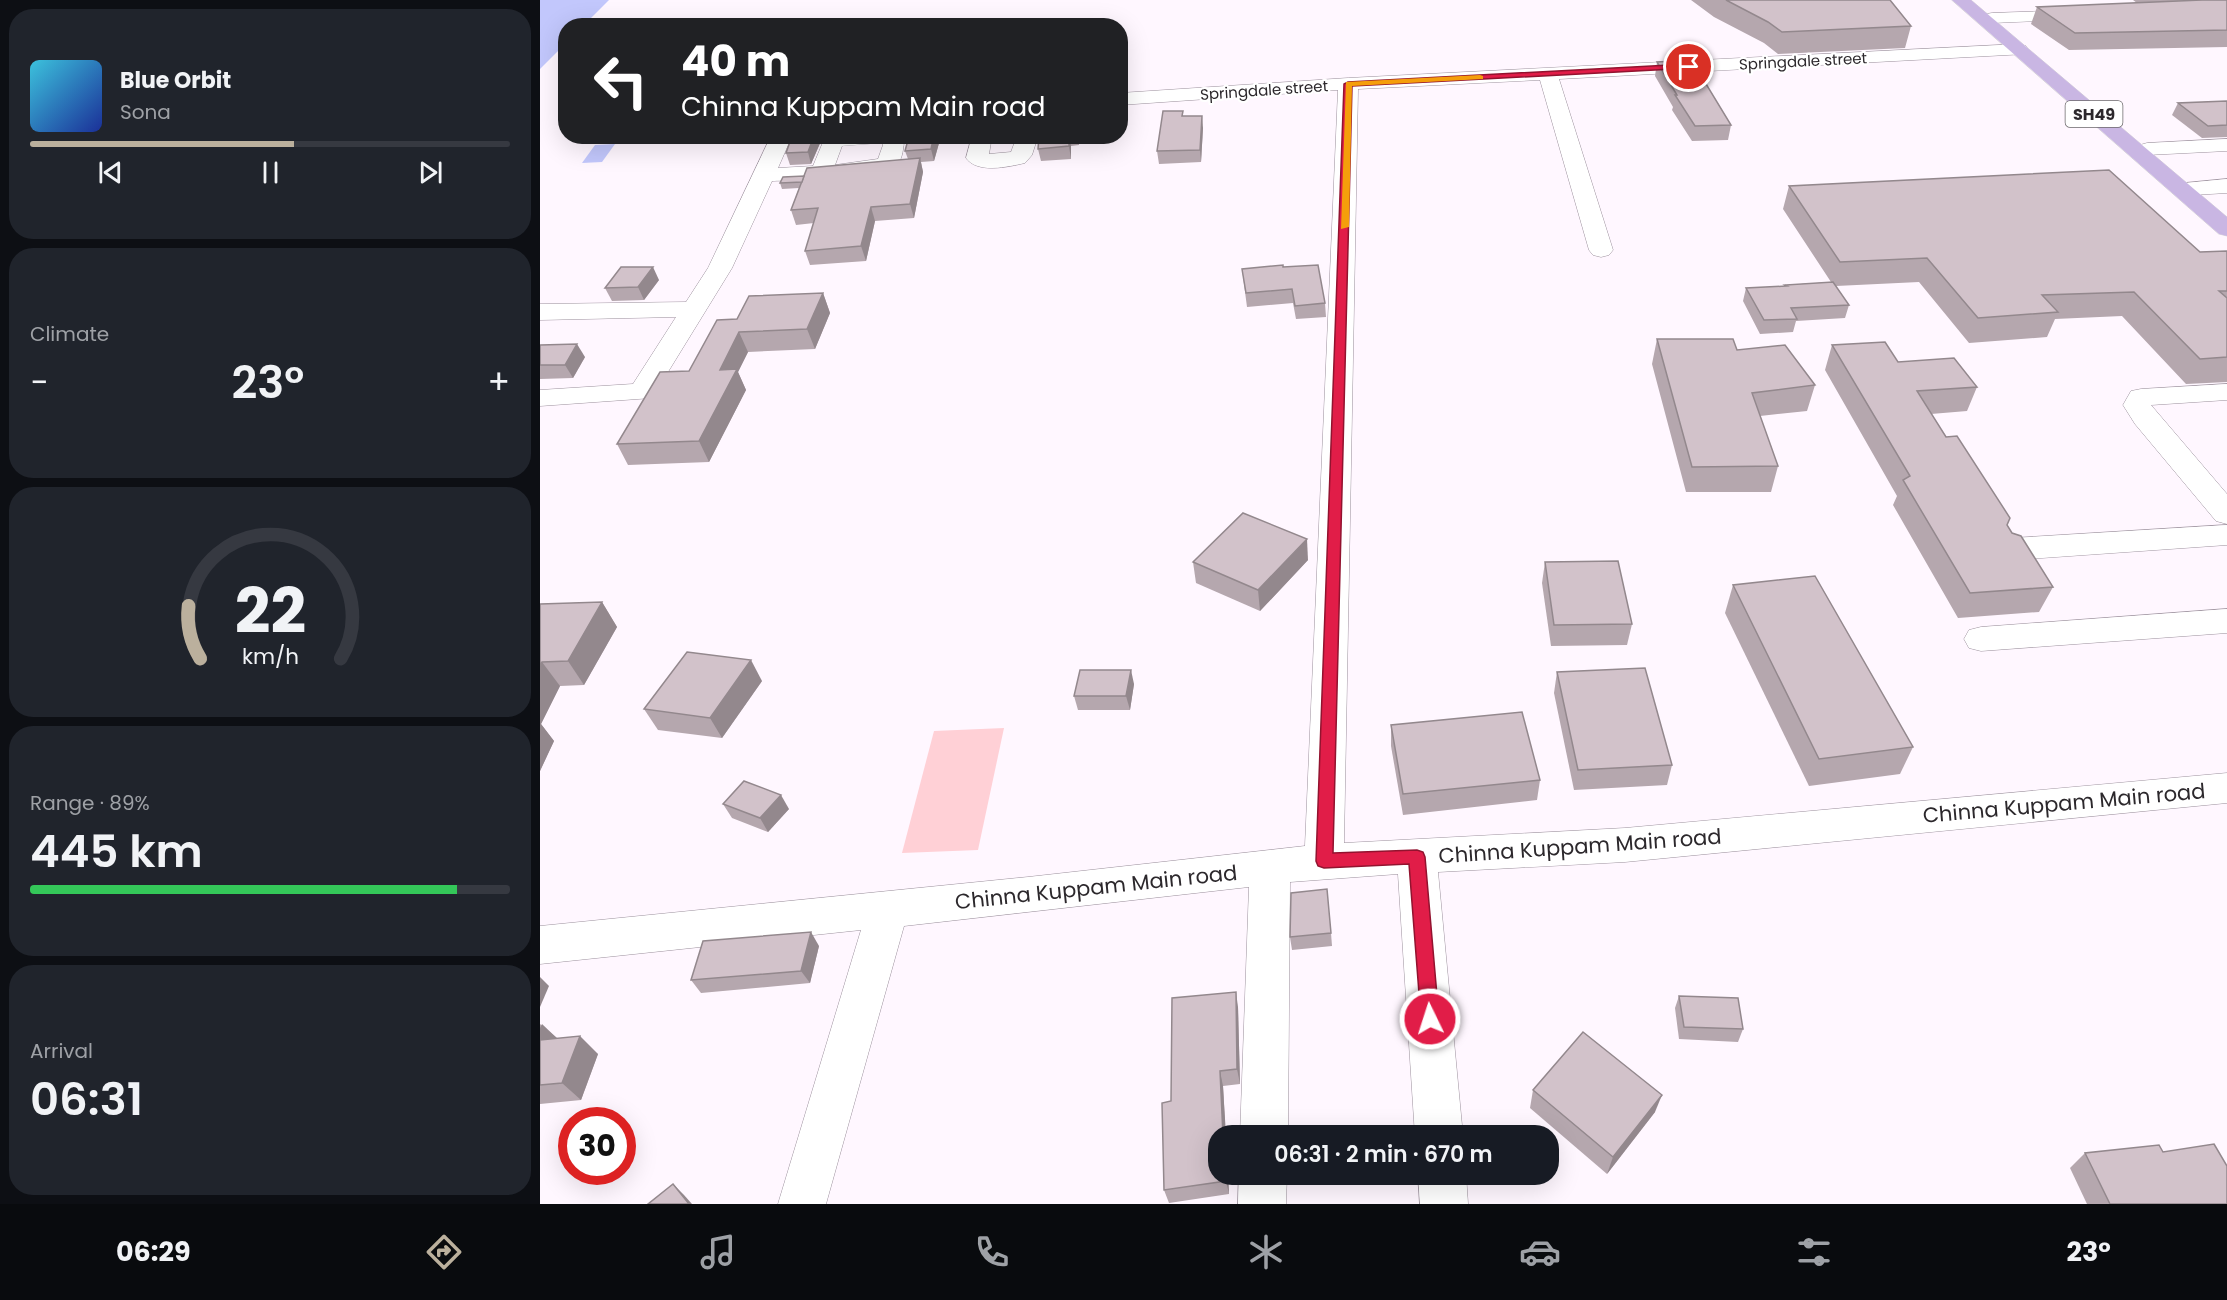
<!DOCTYPE html>
<html lang="en">
<head>
<meta charset="utf-8">
<style>
  body { margin:0; font-family:Poppins,sans-serif; background:#20242c; color:#f1f3f6; height:100vh; display:flex; flex-direction:column; font-size:22px; white-space:nowrap }
  * { box-sizing:border-box; margin:0 }
  p { font-size:20px; color:#9ea1a6 }
  .icon { flex:none; width:33px; height:33px; fill:none; stroke:currentColor; stroke-width:2; stroke-linecap:round; stroke-linejoin:round }
  .map { position:relative; flex:1; overflow:hidden }
  .panel { display:flex; flex-direction:column; gap:9px; padding:9px; background:#0d0f14; width:540px }
  .panel>* { flex:none }
  .top-card { position:absolute; left:18px; top:18px; width:570px; height:126px; border-radius:24px; box-shadow:0 6px 24px #0002; background:#202124; color:#fff; overflow:hidden }
  .speed { position:absolute; left:18px; top:1107px; display:flex; gap:12px; font-size:30px; font-weight:700; text-align:center }
  .speed>* { display:grid; place-content:center; width:78px; height:78px; border-radius:50%; background:#171b24; box-shadow:0 6px 24px #0002; line-height:1 }
  .speed .limit { border:9px solid #d22; background:#fff; color:#111 }
  .pin { position:absolute; display:grid; place-items:center; width:51px; height:51px; color:#fff; margin:-26px; border:3px solid #fff; border-radius:50%; box-shadow:0 2px 6px #0007 }
  .me { position:absolute; width:66px; margin:-33px; rotate:356deg; stroke-linejoin:round; filter:drop-shadow(0 0 4px #0008) }
  .turn { display:flex; align-items:center; gap:21px; height:126px; padding:0 24px; font-size:27px }
  .turn .icon { width:78px; height:78px; stroke-width:2.5 }
  .turn b { display:block; font-size:42px; line-height:51px }
  .big { font-size:45px; font-weight:600; line-height:1.1 }
  .panel .widget { flex:1; display:flex; flex-direction:column; justify-content:center; gap:9px; min-width:0; padding:0 21px; border-radius:24px; background:#20242c }
  .panel .dial { align-items:center; gap:0 }
  .dial svg { height:156px; overflow:visible; fill:none; stroke:#363941; stroke-width:7; stroke-linecap:round; text-anchor:middle }
  .dial text { fill:#f1f3f6; stroke:none }
  .song { display:flex; align-items:center; gap:18px }
  .cover { width:72px; height:72px; border-radius:9px; background:linear-gradient(135deg,hsl(190 70% 55%),hsl(230 70% 35%)) }
  .played { height:6px; border-radius:3px; background:linear-gradient(90deg,#bbb09d 55%,#363941 55%) }
  .keys { display:flex; justify-content:space-around; direction:ltr }
  .heat { display:flex; justify-content:space-between; align-items:center; font-size:33px; direction:ltr }
  .charge { height:9px; border-radius:4px; background:linear-gradient(90deg,#34c759 89%,#363941 0) }
  .trip { position:absolute; left:668px; top:1125px; width:351px; height:60px; border-radius:24px; background:#171b24; box-shadow:0 6px 24px #0002; font-weight:600; line-height:60px; text-align:center }
  .dock { display:flex; height:96px; justify-content:space-around; align-items:center; background:#090b0e; color:#9ea1a6 }
  .dock .icon { width:42px; height:42px }
  .dock .selected { color:#bbb09d }
  .dock b { font-size:27px; color:#f1f3f6 }
  main { display:flex; flex:1; min-height:0 }
  .map>svg:first-child { display:block }
</style>
</head>
<body>
<main>
<section class="panel">
<div class="widget">
<div class="song"><i class="cover"></i><div><b>Blue Orbit</b><p>Sona</p></div></div>
<div class="played"></div>
<div class="keys"><svg class="icon" aria-label="previous" viewBox="0 0 24 24"><path d="M18 5L8 12l10 7zM5 5v14"/></svg><svg class="icon" aria-label="pause" viewBox="0 0 24 24"><path d="M8 5v14M16 5v14"/></svg><svg class="icon" aria-label="next" viewBox="0 0 24 24"><path d="M6 5l10 7-10 7zM19 5v14"/></svg></div>
</div>
<div class="widget"><p>Climate</p>
<div class="heat"><a>−</a><b class="big">23°</b><a>+</a></div>
</div>
<div class="widget dial"><svg viewBox="0 0 100 80">
<path d="M14 69A42 42 0 1 1 86 69"/>
<path d="M14 69A42 42 0 0 1 8 42" stroke="#bbb09d"/>
<text x="50" y="56" font-size="32" font-weight="700">22</text>
<text x="50" y="72" font-size="11">km/h</text>
</svg></div>
<div class="widget"><p>Range · 89%</p><b class="big">445 km</b><div class="charge"></div></div>
<div class="widget"><p>Arrival</p><b class="big">06:31</b></div>
</section>
<div class="map">
<svg width="1687" height="1204" viewBox="0 0 1687 1204">
  <rect width="100%" height="100%" fill="#fff7ff"/>
  <!-- green -->
  <path fill="#ffd0d6" d="M464,728l-26,122 -76,3 32,-122z"/>
  <!-- water -->
  <g fill="#c2c7fc">
    <path d="M0,0h69l-25,25 -18,1 -1,18 -25,25z"/>
    <path d="M75,144l-13,18 -20,1 13,-18z"/>
  </g>
  <g fill="none" stroke-linecap="round" stroke-linejoin="round">
    <!-- minor casing -->
    <g stroke="#9c919d" stroke-width="1">
      <g id="minor">
        <path d="M1538,10l6,1 3,4 -3,4 -92,4 -6,-1 -3,-4 3,-4 6,-1z"/>
        <path d="M1479,44l7,2 2,4 -2,4 -467,25 54,171 -4,5 -8,2 -8,-2 -4,-5 -49,-170 -182,9 -14,754 281,-15 602,-55v30l-602,59 -187,10 25,264h-48l-17,-262 -108,8 -2,254h-48l9,-249 -345,39 -78,278h-48l83,-274 -321,34v-38l488,-49 277,-31 33,-756 -218,15v-12l228,-15z"/>
        <path d="M231,136h21l-14,32 35,-2 10,-24 5,-6h71l5,6c-1,9 -2,20 -10,26 -17,12 -98,12 -122,13l-40,87 -80,130 -112,8v-16l93,-6 43,-67 -136,3v-16l146,-2 22,-34zM341,143l2,2 -5,14 -43,6 7,-19z"/>
        <path d="M432,136h20l-3,18 22,-2 6,-16h21l-6,19 -7,8c-17,4 -48,11 -59,-5z"/>
        <path d="M1687,139v12l-80,4 -7,-2 -4,-4 4,-4 7,-2z"/>
        <path d="M1687,179v14l-34,2 -8,-2 -3,-5 3,-5z"/>
        <path d="M1687,384v16l-76,5 76,89v30l-11,-3 -81,-97 -12,-19 8,-14 10,-2z"/>
        <path d="M1687,525v20l-214,15 -11,-3 -5,-8 5,-8 11,-3z"/>
        <path d="M1687,609v24l-246,18 -12,-3 -5,-9 5,-9 12,-3z"/>
        <path d="M699,1174h48l-1,30h-48z"/>
        <path d="M878,1174h48l2,30h-48z"/>
      </g>
    </g>
    <!-- major casing -->
    <g stroke="#d9d8d9" stroke-width="1">
      <path id="major" d="M1412,0h19l256,217v19l-8,-2z"/>
    </g>
    <!-- minor -->
    <use href="#minor" fill="#fff" fill-rule="evenodd"/>
    <!-- major -->
    <use href="#major" fill="#c9b6e3" fill-rule="evenodd"/>
  </g>
  <!-- wall -->
  <g fill="#b5a7ae">
    <path d="M1151,0h199l21,26 -6,22 -127,6 -14,-11 -50,-26z"/>
    <path d="M1593,0h94v47l-158,3 -38,-26 6,-17 100,-4z"/>
    <path d="M1117,62l50,16 -1,6 25,41 -3,15 -36,1 -20,-31 1,-3 -18,-31z"/>
    <path d="M1687,101v36l-25,1 -30,-23 6,-12z"/>
    <path d="M643,111v5l20,12 -2,34 -42,2 -2,-13z"/>
    <path d="M369,136h32l-7,25 -13,1 2,10 -9,46 -39,3 -9,40 -56,4 -5,-14 9,-28 -18,2 -5,-15 8,-22 -17,1 -2,-6 24,-7 104,-17 -3,-8z"/>
    <path d="M499,136h40v9l-8,1v13l-30,2 -3,-12z"/>
    <path d="M281,141l-10,23 -21,1 -4,-12z"/>
    <path d="M1249,186l411,66 27,-1v131l-41,2 -64,-68 -67,3 -8,18 -78,6 -50,-61 -83,4 13,19 -4,13 -49,3 -3,11 -33,2 -17,-33 3,-13 39,-2v-1l46,-3 -48,-73z"/>
    <path d="M743,267l42,36 1,14 -30,2 -3,-16 -46,4 -5,-38z"/>
    <path d="M119,280l-15,20 -32,1 -7,-13z"/>
    <path d="M283,293l7,20 -15,36 -67,3 -10,20 8,18 -37,72 -81,3 -11,-21 72,-73 48,-52z"/>
    <path d="M1117,339l80,11 78,35 -8,26 -47,5 18,50 -7,26h-85l-34,-128z"/>
    <path d="M0,345l45,12 -12,21 -33,1z"/>
    <path d="M1292,345l66,17 79,25 -10,24 -36,3 81,119 41,54 -14,25 -81,6 -65,-113 4,-9 -72,-126z"/>
    <path d="M768,560l-48,51 -64,-28 -3,-21z"/>
    <path d="M1005,562l87,62 -5,21 -76,1 -9,-63z"/>
    <path d="M1193,585l180,162 -13,27 -91,12 -84,-173z"/>
    <path d="M62,602l15,25 -33,58 -24,1 -19,38 13,17 -14,30v-167z"/>
    <path d="M1017,672l115,93 -5,20 -93,5 -20,-97z"/>
    <path d="M222,681l-40,57 -64,-8 -14,-21z"/>
    <path d="M594,684l-4,26h-52l-4,-14z"/>
    <path d="M851,725l149,55 -3,20 -134,15 -12,-69z"/>
    <path d="M183,804l66,5 -21,23 -36,-14z"/>
    <path d="M791,933l1,13 -40,4 -2,-13z"/>
    <path d="M279,946l-9,37 -109,10 -10,-13z"/>
    <path d="M1139,996l64,33 -5,13 -59,-3 -4,-31z"/>
    <path d="M698,1007l2,77 -17,2 6,108 -60,9 -5,-13 7,-89z"/>
    <path d="M0,1024l17,14 41,16 -17,46 -41,4z"/>
    <path d="M993,1090l122,22 -48,62 -77,-66z"/>
    <path d="M1623,1152l64,52h-140l-17,-36 15,-15z"/>
  </g>
  <!-- shaded-wall -->
  <g fill="#93888d">
    <path d="M662,116l1,12 -2,34 -1,-12z"/>
    <path d="M274,136h11l-4,5 -10,23 -3,-12z"/>
    <path d="M394,136h7l-7,25 -3,-12z"/>
    <path d="M529,136l2,10v13l-2,-13z"/>
    <path d="M380,158l3,14 -9,46 -4,-14z"/>
    <path d="M331,207l4,14 -9,40 -5,-15z"/>
    <path d="M113,267l6,13 -15,20 -6,-13z"/>
    <path d="M283,293l7,20 -15,36 -8,-20z"/>
    <path d="M199,332l9,20 -10,20 8,18 -37,72 -10,-21 21,-71z"/>
    <path d="M37,344l8,13 -12,21 -8,-13z"/>
    <path d="M767,539l1,21 -48,51 -2,-21z"/>
    <path d="M62,602l15,25 -33,58 -16,-24z"/>
    <path d="M211,660l11,21 -40,57 -12,-20z"/>
    <path d="M2,662l18,24 -19,38 13,17 -14,30v-105z"/>
    <path d="M591,670l3,14 -4,26 -4,-14z"/>
    <path d="M241,795l8,14 -21,23 -8,-14z"/>
    <path d="M271,932l8,14 -9,37 -9,-12z"/>
    <path d="M0,977l9,9 -9,21z"/>
    <path d="M696,992l2,15 2,77 -3,-15z"/>
    <path d="M2,1024l19,18 -21,3v-17z"/>
    <path d="M40,1036l18,18 -17,46 -19,-17z"/>
    <path d="M680,1071l3,15 3,50h-3z"/>
    <path d="M1122,1095l-7,17 -48,62 6,-17z"/>
    <path d="M686,1174h2l1,20 -3,-13z"/>
    <path d="M133,1184l11,11 8,9h-3z"/>
  </g>
  <!-- building -->
  <g fill="#d2c2ca" stroke="#93888d" stroke-width="1.5">
    <path d="M1186,0h164l21,26 -129,6 -14,-10z"/>
    <path d="M1662,0h25v30l-152,3 -38,-26z"/>
    <path d="M1155,60l12,18 -4,1 28,46 -36,1 -20,-31h2l-20,-33z"/>
    <path d="M1687,101v24l-19,1 -30,-23z"/>
    <path d="M623,111h20l-1,5h20l-2,34 -43,1z"/>
    <path d="M252,136h22l-6,16 -22,1z"/>
    <path d="M369,136h25l-3,13 -26,2z"/>
    <path d="M499,136h30v10l-31,3z"/>
    <path d="M380,158l-10,46 -39,3 -10,39 -56,5 13,-43 -27,2 16,-42z"/>
    <path d="M1569,170l91,82 27,-1v40h-8l8,7v59l-27,2 -66,-67 -92,3 16,17 -80,6 -51,-60 -87,4 -51,-76z"/>
    <path d="M264,176l-2,6 -22,1 3,-6z"/>
    <path d="M743,265v2l35,-2 7,38 -30,3 -3,-17 -46,4 -4,-24z"/>
    <path d="M81,267h32l-15,20 -33,1z"/>
    <path d="M1293,282l16,23 -58,3 6,11 -33,1 -18,-32 41,-2 -2,-1z"/>
    <path d="M283,293l-16,36 -68,3 -19,38 17,-1 -38,72 -82,3 43,-72 29,-1 28,-51 20,-1 12,-23z"/>
    <path d="M1117,339h76l4,11 48,-5 30,40 -63,8 26,73 -86,1z"/>
    <path d="M1345,342l13,20 56,-4 23,29 -60,4 29,46 11,-1 53,82 -3,7 5,8 9,3 32,51 -83,6 -67,-113 7,-4 -78,-131z"/>
    <path d="M37,344l-12,21h-25v-20z"/>
    <path d="M703,513l64,26 -49,51 -65,-28z"/>
    <path d="M1078,561l14,63 -78,1 -9,-63z"/>
    <path d="M1275,576l98,171 -94,12 -86,-174z"/>
    <path d="M62,602l-34,59 -26,1 -2,4v-62z"/>
    <path d="M147,652l64,8 -41,58 -66,-9z"/>
    <path d="M1105,668l27,97 -94,5 -21,-98z"/>
    <path d="M540,670h51l-5,26h-52z"/>
    <path d="M982,712l18,68 -137,14 -12,-69z"/>
    <path d="M204,781l37,14 -21,23 -37,-14z"/>
    <path d="M787,889l4,44 -41,4 1,-44z"/>
    <path d="M271,932l-10,39 -110,9 12,-39z"/>
    <path d="M696,992l1,77 -17,2 3,65h-5v38h8v7l-62,9 -2,-87 9,-2 1,-103z"/>
    <path d="M1139,996l59,2 5,31 -59,-2z"/>
    <path d="M1043,1032l79,63 -49,62 -80,-67z"/>
    <path d="M40,1036l-18,47 -22,2v-45z"/>
    <path d="M1674,1144l13,22v38h-117l-25,-51 74,-8 4,7z"/>
    <path d="M133,1184l16,20h-41z"/>
  </g>
  <!-- route -->
  <path fill="#e11d48" stroke="#92132f" stroke-width="1.5" d="M1149,64l3,1v3l-340,18 -19,767 84,-3 6,2 2,5 14,162 -3,6 -6,3 -7,-3 -2,-6 -12,-155 -85,4 -6,-2 -2,-5 28,-777 4,-2z"/>
  <!-- slow -->
  <path fill="#f59e0b" d="M940,75l3,1v3l-131,7 -3,141 -8,2 5,-147z"/>
  <g text-anchor="middle" dominant-baseline="central" stroke-width="4.5" stroke-linejoin="round" paint-order="stroke">
    <!-- far-street labels -->
    <g font-size="15" fill="#2c282c" stroke="#fff">
      <text transform="translate(1263 61) rotate(-3)">Springdale street</text>
      <text transform="translate(724 90) rotate(-4)">Springdale street</text>
    </g>
    <!-- shield labels -->
    <rect fill="#fff" stroke="#6b686b" stroke-width="1.5" x="1525.5" y="101" width="57" height="26" rx="4.5"/>
    <g font-size="16" font-weight="bold" fill="#2c282c">
      <text x="1554" y="114">SH49</text>
    </g>
    <!-- near-street labels -->
    <g font-size="21" fill="#2c282c" stroke="#fff">
      <text transform="translate(1524 803) rotate(-5)">Chinna Kuppam Main road</text>
      <text transform="translate(1040 846) rotate(-4)">Chinna Kuppam Main road</text>
      <text transform="translate(556 887) rotate(-6)">Chinna Kuppam Main road</text>
    </g>
  </g>
</svg>
<div class="speed"><div class="limit">30</div></div>
<div class="pin" style="left:1149px;top:67px;background:#d93025"><svg class="icon" aria-label="arrive" viewBox="0 0 24 24"><path d="M6 21V4h12l-3 4 3 4H6"/></svg></div>
<svg class="me" style="left:890px;top:1019px" viewBox="-20 -20 40 40"><circle r="17" fill="#e11d48" stroke="#fff" stroke-width="3"/><path d="M0-11L8 9 0 5-8 9z" fill="#fff"/></svg>
<div class="trip">06:31 · 2 min · 670 m</div>
<div class="top-card">
<div class="turn"><svg class="icon" aria-label="left" viewBox="0 0 24 24"><path d="M17 20v-9H6M10 6l-5 5 5 5"/></svg><div><b>40 m</b>Chinna Kuppam Main road</div></div>
</div>
</div>
</main>
<nav class="dock">
<b>06:29</b>
<svg class="icon selected" aria-label="directions" viewBox="0 0 24 24"><path d="M12 3l9 9-9 9-9-9zM9 14v-3h6M13 9l2 2-2 2"/></svg>
<svg class="icon" aria-label="music" viewBox="0 0 24 24"><path d="M9 18V5l10-2v13"/><circle cx="6" cy="18" r="3"/><circle cx="16" cy="16" r="3"/></svg>
<svg class="icon" aria-label="phone" viewBox="0 0 24 24"><path d="M5 4h4l2 5-3 2q2 4 5 5l2-3 5 2v4C11 20 4 13 5 4z"/></svg>
<svg class="icon" aria-label="climate" viewBox="0 0 24 24"><path d="M12 3v18M4 7l16 10M4 17L20 7"/></svg>
<svg class="icon" aria-label="car" viewBox="0 0 24 24"><path d="M5 17H2v-5l4-1 3-4h7l3 4 3 1v5h-3M9 17h6M6 11h13"/><circle cx="7" cy="17" r="2"/><circle cx="17" cy="17" r="2"/></svg>
<svg class="icon" aria-label="filters" viewBox="0 0 24 24"><path d="M4 7h16M4 17h16"/><circle cx="9" cy="7" r="2"/><circle cx="15" cy="17" r="2"/></svg>
<b>23°</b>
</nav>
</body>
</html>
